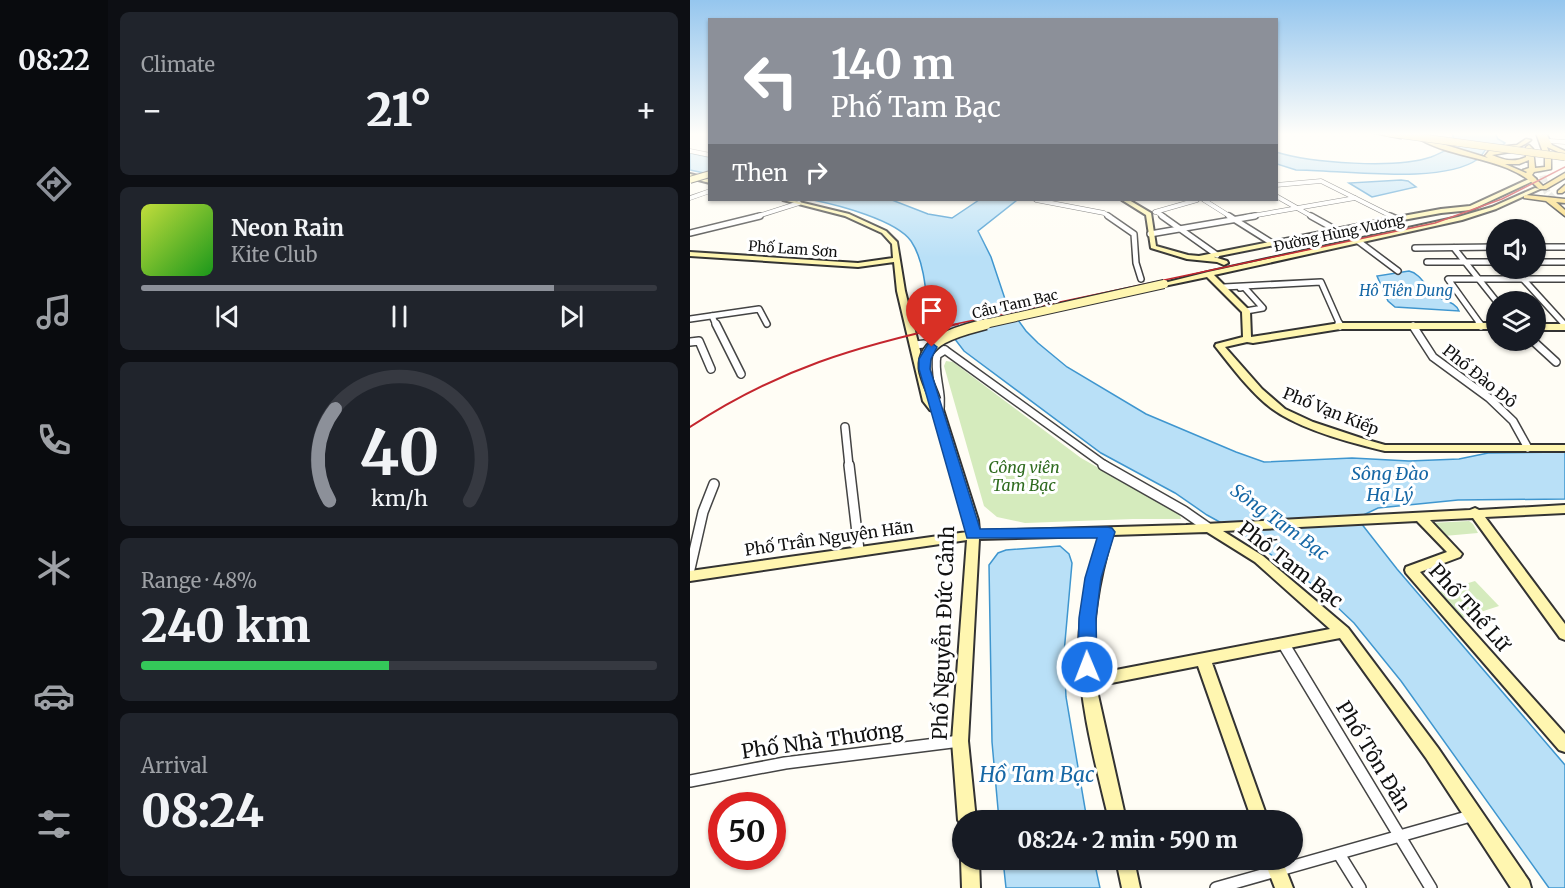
<!DOCTYPE html>
<html lang="en">
<head>
<meta charset="utf-8">
<style>
  body { margin:0; font-family:Merriweather,serif; background:#20242c; color:#f1f3f6; height:100vh; display:flex; flex-direction:column; font-size:22px; white-space:nowrap }
  * { box-sizing:border-box; margin:0 }
  p { font-size:20px; color:#9ea1a6 }
  .icon { flex:none; width:33px; height:33px; fill:none; stroke:currentColor; stroke-width:2; stroke-linecap:round; stroke-linejoin:round }
  .map { position:relative; flex:1; overflow:hidden }
  .panel { display:flex; flex-direction:column; gap:12px; padding:12px; background:#0d0f14; width:582px }
  .panel>* { flex:none }
  .hud { position:absolute; left:18px; top:18px; width:570px; height:183px; border-radius:0px; box-shadow:0 2px 4px #0004; background:#8c9099; color:#fff; overflow:hidden }
  .controls { position:absolute; left:796px; top:219px; display:grid; gap:12px }
  .controls a { display:grid; place-items:center; width:60px; height:60px; border-radius:50%; background:#171b24; box-shadow:0 2px 4px #0004; font-size:30px }
  .speed { position:absolute; left:18px; top:792px; display:flex; gap:12px; font-size:30px; font-weight:700; text-align:center }
  .speed>* { display:grid; place-content:center; width:78px; height:78px; border-radius:50%; background:#171b24; box-shadow:0 2px 4px #0004; line-height:1 }
  .speed .limit { border:9px solid #d22; background:#fff; color:#111 }
  .pin { position:absolute; display:grid; place-items:center; width:51px; height:51px; color:#fff; margin:-62px -26px; border-radius:50% 50% 50% 0; rotate:-45deg; box-shadow:0 0 6px #0007 }
  .pin .icon { rotate:45deg }
  .me { position:absolute; width:66px; margin:-33px; rotate:359deg; stroke-linejoin:round; filter:drop-shadow(0 0 4px #0008) }
  .turn { display:flex; align-items:center; gap:21px; height:126px; padding:0 24px; font-size:27px }
  .turn .icon { width:78px; height:78px; stroke-width:2.5 }
  .turn b { display:block; font-size:42px; line-height:51px }
  .then { display:flex; align-items:center; height:57px; padding:0 24px; background:#0003; gap:12px; font-size:22px }
  .big { font-size:45px; font-weight:800; line-height:1.1 }
  .panel .widget { flex:1; display:flex; flex-direction:column; justify-content:center; gap:9px; min-width:0; padding:0 21px; border-radius:9px; background:#20242c }
  .panel .dial { align-items:center; gap:0 }
  .dial svg { height:156px; overflow:visible; fill:none; stroke:#363941; stroke-width:7; stroke-linecap:round; text-anchor:middle }
  .dial text { fill:#f1f3f6; stroke:none }
  .song { display:flex; align-items:center; gap:18px }
  .cover { width:72px; height:72px; border-radius:9px; background:linear-gradient(135deg,hsl(70 70% 55%),hsl(120 70% 35%)) }
  .played { height:6px; border-radius:3px; background:linear-gradient(90deg,#8c9099 80%,#363941 80%) }
  .keys { display:flex; justify-content:space-around; direction:ltr }
  .heat { display:flex; justify-content:space-between; align-items:center; font-size:33px; direction:ltr }
  .charge { height:9px; border-radius:4px; background:linear-gradient(90deg,#34c759 48%,#363941 0) }
  .trip { position:absolute; left:262px; top:810px; width:351px; height:60px; border-radius:30px; background:#171b24; box-shadow:0 2px 4px #0004; font-weight:800; line-height:60px; text-align:center }
  main { display:flex; flex:1; min-height:0 }
  .menu { display:flex; flex-direction:column; width:108px; justify-content:space-around; align-items:center; background:#090b0e; color:#9ea1a6 }
  .menu .icon { width:42px; height:42px }
  .menu .active { color:#8c9099 }
  .menu b { font-size:27px; color:#f1f3f6 }
  .map>svg:first-child { display:block }
</style>
</head>
<body>
<main>
<nav class="menu">
<b>08:22</b>
<svg class="icon active" aria-label="directions" viewBox="0 0 24 24"><path d="M12 3l9 9-9 9-9-9zM9 14v-3h6M13 9l2 2-2 2"/></svg>
<svg class="icon" aria-label="music" viewBox="0 0 24 24"><path d="M9 18V5l10-2v13"/><circle cx="6" cy="18" r="3"/><circle cx="16" cy="16" r="3"/></svg>
<svg class="icon" aria-label="phone" viewBox="0 0 24 24"><path d="M5 4h4l2 5-3 2q2 4 5 5l2-3 5 2v4C11 20 4 13 5 4z"/></svg>
<svg class="icon" aria-label="climate" viewBox="0 0 24 24"><path d="M12 3v18M4 7l16 10M4 17L20 7"/></svg>
<svg class="icon" aria-label="car" viewBox="0 0 24 24"><path d="M5 17H2v-5l4-1 3-4h7l3 4 3 1v5h-3M9 17h6M6 11h13"/><circle cx="7" cy="17" r="2"/><circle cx="17" cy="17" r="2"/></svg>
<svg class="icon" aria-label="filters" viewBox="0 0 24 24"><path d="M4 7h16M4 17h16"/><circle cx="9" cy="7" r="2"/><circle cx="15" cy="17" r="2"/></svg>
</nav>
<section class="panel">
<div class="widget"><p>Climate</p>
<div class="heat"><a>−</a><b class="big">21°</b><a>+</a></div>
</div>
<div class="widget">
<div class="song"><i class="cover"></i><div><b>Neon Rain</b><p>Kite Club</p></div></div>
<div class="played"></div>
<div class="keys"><svg class="icon" aria-label="previous" viewBox="0 0 24 24"><path d="M18 5L8 12l10 7zM5 5v14"/></svg><svg class="icon" aria-label="pause" viewBox="0 0 24 24"><path d="M8 5v14M16 5v14"/></svg><svg class="icon" aria-label="next" viewBox="0 0 24 24"><path d="M6 5l10 7-10 7zM19 5v14"/></svg></div>
</div>
<div class="widget dial"><svg viewBox="0 0 100 80">
<path d="M14 69A42 42 0 1 1 86 69"/>
<path d="M14 69A42 42 0 0 1 17 22" stroke="#8c9099"/>
<text x="50" y="56" font-size="32" font-weight="700">40</text>
<text x="50" y="72" font-size="11">km/h</text>
</svg></div>
<div class="widget"><p>Range · 48%</p><b class="big">240 km</b><div class="charge"></div></div>
<div class="widget"><p>Arrival</p><b class="big">08:24</b></div>
</section>
<div class="map">
<svg width="875" height="888" viewBox="0 0 875 888">
  <rect width="100%" height="100%" fill="#fffdf5"/>
  <!-- green -->
  <g fill="#d5ebbd">
    <path d="M256,361l7,1 128,96 99,56 1,5h-48l-108,4 -28,-6 -13,-11 -40,-140z"/>
    <path d="M779,521l4,3 5,9 -34,3 -13,-13z"/>
    <path d="M785,581l24,25 -37,12 -23,-26z"/>
  </g>
  <!-- water -->
  <g fill="#b9e0f7" stroke="#3f96cf" stroke-width="1.5">
    <path d="M762,133h43l3,6 7,4 -2,2 -14,-1c-3,5 -7,12 -11,15 -36,26 -136,11 -182,11l-19,-6 -1,-12c35,11 120,17 155,5 8,-3 17,-8 25,-12z"/>
    <path d="M0,153l19,4v17l-19,-4z"/>
    <path d="M711,180l7,1 8,6 -44,10 -23,-14z"/>
    <path d="M123,200h79l36,14 24,4 27,-18h38l-39,31 13,26 16,48 19,26 12,12 29,24 79,47 90,38 28,10 88,-4 57,3 50,-2 29,-6 77,-1v47l-107,1 -80,8 -21,10 40,51 168,196v123h-16l-148,-207 -47,-58 -38,-36 -71,-51 -38,-21 -32,-22 -74,-40 -137,-102 -16,-21 -20,-17c-2,-22 -4,-53 -17,-72 -15,-21 -73,-36 -98,-41z"/>
    <path d="M719,271c11,2 17,16 25,23 8,8 20,6 25,17l-64,-4 -7,-6 -11,-25z"/>
    <path d="M370,546l9,8 3,9 -8,90 2,44 21,123h-88l-7,-78 -3,-177 9,-12 8,-3z"/>
    <path d="M313,860h91l6,28h-94z"/>
  </g>
  <g fill="none" stroke-linecap="round" stroke-linejoin="round">
    <!-- primary-tunnel -->
    <path stroke="#dbdad3" stroke-width="7" stroke-dasharray="7 3" stroke-linecap="butt" d="M850,166l7,26 9,10"/>
    <!-- street-far4 casing -->
    <g stroke="#444" stroke-width="5">
      <g id="street-far4">
        <path d="M860,141l15,1"/>
        <path d="M0,151l20,4"/>
        <path d="M586,185l45,-4 72,36"/>
        <path d="M586,196l37,21"/>
        <path d="M0,198l20,-7"/>
        <path d="M346,200l68,13 6,4"/>
        <path d="M514,200l27,17"/>
        <path d="M465,212l42,-12"/>
        <path d="M467,212l7,5"/>
        <path d="M65,217l44,-14"/>
        <path d="M556,217l109,-19"/>
      </g>
    </g>
    <!-- street-far3 casing -->
    <g stroke="#444" stroke-width="8">
      <g id="street-far3">
        <path d="M418,216l26,18 2,29 5,16"/>
        <path d="M472,216l55,39"/>
        <path d="M539,216l43,27"/>
        <path d="M621,216l27,15"/>
        <path d="M700,216l7,3"/>
        <path d="M0,233l70,-17"/>
        <path d="M460,234l105,-18"/>
        <path d="M668,241l40,30"/>
        <path d="M846,247h29"/>
        <path d="M725,248l82,-1"/>
        <path d="M764,248l43,54"/>
        <path d="M737,262h70"/>
        <path d="M846,262h29"/>
        <path d="M823,268l52,57"/>
        <path d="M534,287l97,-5 19,43"/>
        <path d="M550,288l4,-1 19,21 -17,3"/>
        <path d="M22,316l4,9"/>
        <path d="M0,319l69,-10 8,15"/>
        <path d="M791,325l-33,-46h117"/>
      </g>
    </g>
    <!-- street-far2 casing -->
    <g stroke="#444" stroke-width="10">
      <g id="street-far2">
        <path d="M26,324l25,50"/>
        <path d="M649,324l1,2"/>
        <path d="M789,324l2,2"/>
        <path d="M723,326l20,31 56,41 24,23 15,27"/>
        <path d="M842,340l24,22"/>
        <path d="M0,342l9,-1 12,28"/>
        <path d="M225,345l9,-1 21,6 161,116"/>
        <path d="M249,414c5,-21 -6,-39 -2,-59l8,-5"/>
        <path d="M155,427l4,39"/>
      </g>
    </g>
    <!-- street-far1 casing -->
    <g stroke="#444" stroke-width="12">
      <g id="street-far1">
        <path d="M159,465l10,85"/>
        <path d="M413,465l81,46 23,16"/>
        <path d="M0,569l13,-57 11,-28"/>
        <path d="M594,645l3,5"/>
      </g>
    </g>
    <!-- street casing -->
    <g stroke="#444" stroke-width="14">
      <g id="street">
        <path d="M596,648l145,240"/>
        <path d="M0,781l95,-18 175,-22"/>
        <path d="M649,854l21,34"/>
        <path d="M526,888l258,-73"/>
      </g>
    </g>
    <!-- secondary casing -->
    <g stroke="#333" stroke-width="4">
      <g id="secondary">
        <path d="M0,174l20,5v4l-20,-5z"/>
        <path d="M843,177l3,2 -1,1 -64,30 -30,3 -60,11 -167,33 13,4 1,2 -4,2 -7,-3 -30,-3 -36,-11 -5,-33 -24,-15h7l22,13 5,33 32,9 11,1 182,-36 60,-11 29,-3z"/>
        <path d="M845,188l5,1 -44,20 -34,11 -248,55 36,36 1,26 89,-14h157v6h-157l-87,14 -6,-1 -22,5 37,42 23,20 28,13 51,17 21,6h180v6h-180c-34,-8 -86,-22 -114,-43 -20,-15 -40,-42 -56,-62l1,-2 27,-7 -1,-25 -35,-35 -43,9 -4,-2 48,-12 250,-55 34,-10z"/>
        <path d="M93,200h8l58,14 37,17 11,11 8,49 27,107h6l2,2 38,120 1,11 207,-6 284,-15 5,-2 4,2 86,-5v8l-80,4 80,107v16l-5,-2 -87,-120 -43,2 32,34 -2,3 -40,15 145,162v18l-6,-2 -153,-177 -1,-3 1,-3 41,-15 -30,-31 -194,10 40,25 85,72 90,120 91,133 2,7h-20l-85,-130 -86,-120 -128,25 56,157h-16l-54,-154 -102,20 30,134h-17c-13,-54 -31,-120 -30,-176 1,-37 10,-73 21,-108l-121,3 -11,202 8,79h-13v7l-5,-7 -6,-79 15,-201 -277,41v-10l277,-39 -1,-12 -33,-109 -3,-1 -7,-9 -26,-110 -3,-29 -36,5 -168,-11v-4l168,11 35,-5 -1,-14 -10,-11 -37,-17zM517,532l48,30 75,67 -235,45c-5,-48 4,-94 17,-139z"/>
        <rect x="846" y="324" width="29" height="6"/>
        <path d="M273,855v5h16l1,28h-18l-1,-28z"/>
        <path d="M426,860h18l6,28h-18z"/>
        <path d="M574,860h18l11,28h-18z"/>
      </g>
    </g>
    <!-- primary casing -->
    <g stroke="#222" stroke-width="3">
      <g id="primary">
        <path d="M685,133h18l11,3 -3,2z"/>
        <path d="M846,133l11,2 5,10 13,6v4l-18,-8 4,11v11l-17,3 -2,3 11,11 22,-13v5l-19,11h-7c-30,-32 -82,-29 -118,-49l5,-1 62,19 -3,-2 4,-5 19,-2 2,3 -18,3c11,5 22,8 34,2v-10l3,-2 4,4 2,19 10,-1v-9zM839,160v8l-6,2 4,2 -1,1 -21,-9h14z"/>
        <path d="M836,139l5,1c-10,8 -21,12 -33,7l19,-2z"/>
        <path d="M875,185v6l-3,2h-4v-2z"/>
        <path d="M836,195l39,4v4l-9,-1 9,8v6l-19,-15 -22,-3v-2z"/>
      </g>
    </g>
    <!-- street-far4 -->
    <use href="#street-far4" stroke="#fff" stroke-width="4"/>
    <!-- street-far3 -->
    <use href="#street-far3" stroke="#fff" stroke-width="5"/>
    <!-- street-far2 -->
    <use href="#street-far2" stroke="#fff" stroke-width="7"/>
    <!-- street-far1 -->
    <use href="#street-far1" stroke="#fff" stroke-width="9"/>
    <!-- street -->
    <use href="#street" stroke="#fff" stroke-width="11"/>
    <!-- secondary -->
    <use href="#secondary" fill="#fff6b0" fill-rule="evenodd"/>
    <!-- primary -->
    <use href="#primary" fill="#f9d66b" fill-rule="evenodd"/>
    <!-- rail-far1 -->
    <path stroke="#c4262e" stroke-width="1.5" d="M261,325l484,-102 67,-24 63,-32"/>
    <!-- rail -->
    <path stroke="#c4262e" stroke-width="2" d="M0,427c88,-58 167,-81 268,-103"/>
    <!-- secondary-bridge-far2 casing -->
    <g stroke="#333" stroke-width="8" stroke-linecap="butt">
      <path id="secondary-bridge-far2" d="M0,180l20,-6"/>
    </g>
    <!-- secondary-bridge-far1 casing -->
    <g stroke="#333" stroke-width="10" stroke-linecap="butt">
      <path id="secondary-bridge-far1" d="M290,325l184,-41"/>
    </g>
    <!-- secondary-bridge casing -->
    <g stroke="#333" stroke-width="13" stroke-linecap="butt">
      <path id="secondary-bridge" d="M245,400c-3,-10 -10,-22 -11,-32 -2,-30 40,-38 62,-44"/>
    </g>
    <!-- primary-bridge casing -->
    <g stroke="#222" stroke-width="8" stroke-linecap="butt">
      <path id="primary-bridge" d="M698,133l177,24"/>
    </g>
    <!-- secondary-bridge-far2 -->
    <use href="#secondary-bridge-far2" stroke="#fff6b0" stroke-width="6"/>
    <!-- secondary-bridge-far1 -->
    <use href="#secondary-bridge-far1" stroke="#fff6b0" stroke-width="8"/>
    <!-- secondary-bridge -->
    <use href="#secondary-bridge" stroke="#fff6b0" stroke-width="10"/>
    <!-- primary-bridge -->
    <use href="#primary-bridge" stroke="#f9d66b" stroke-width="7"/>
  </g>
  <!-- sky -->
  <linearGradient id="sky" x2="0" y2="1"><stop stop-color="#95c6ee"/><stop offset="0.52" stop-color="#fffefa"/><stop offset="1" stop-color="#fffefa" stop-opacity="0"/></linearGradient>
  <rect width="875" height="258" fill="url(#sky)"/>
  <!-- route -->
  <path fill="#1a73e8" stroke="#114b97" stroke-width="1.5" d="M242,343l5,4 -6,12 -1,10 50,160 127,-2 5,1 3,4 -14,46 -5,40 1,49 -3,6 -7,2 -6,-2 -3,-6 1,-49 6,-40 12,-40h-130l-48,-169v-10l9,-15z"/>
  <g text-anchor="middle" dominant-baseline="central" stroke-width="6" stroke-linejoin="round" paint-order="stroke">
    <!-- far-street labels -->
    <g font-size="14" fill="#111" stroke="#fff">
      <text transform="translate(649 233) rotate(-12)">Đường Hùng Vương</text>
      <text transform="translate(103 249) rotate(4)">Phố Lam Sơn</text>
      <text transform="translate(325 304) rotate(-13)">Cầu Tam Bạc</text>
    </g>
    <!-- far-water labels -->
    <g font-size="15" font-style="italic" fill="#1768a6" stroke="#fff">
      <text x="716" y="290">Hô Tiên Dung</text>
    </g>
    <!-- street labels -->
    <g font-size="16" fill="#111" stroke="#fff">
      <text transform="translate(790 376) rotate(39)">Phố Đào Đô</text>
      <text transform="translate(641 411) rotate(22)">Phố Vạn Kiếp</text>
      <text transform="translate(139 538) rotate(-8)">Phố Trần Nguyên Hãn</text>
    </g>
    <!-- park labels -->
    <g font-size="16" font-style="italic" fill="#2f6b1f" stroke="#fff">
      <text x="334" y="467">Công viên<tspan x="334" dy="18">Tam Bạc</tspan></text>
    </g>
    <!-- water labels -->
    <g font-size="18" font-style="italic" fill="#1768a6" stroke="#fff">
      <text x="700" y="473">Sông Đào<tspan x="700" dy="21">Hạ Lý</tspan></text>
      <text transform="translate(590 522) rotate(36)">Sông Tam Bạc</text>
    </g>
    <!-- near-street labels -->
    <g font-size="20" fill="#111" stroke="#fff">
      <text transform="translate(601 564) rotate(38)">Phố Tam Bạc</text>
      <text transform="translate(780 607) rotate(48)">Phố Thế Lữ</text>
      <text transform="translate(253 633) rotate(-88)">Phố Nguyễn Đức Cảnh</text>
      <text transform="translate(132 740) rotate(-8)">Phố Nhà Thương</text>
      <text transform="translate(684 756) rotate(59)">Phố Tôn Đản</text>
    </g>
    <!-- near-water labels -->
    <g font-size="21" font-style="italic" fill="#1768a6" stroke="#fff">
      <text x="347" y="774">Hồ Tam Bạc</text>
    </g>
  </g>
</svg>
<div class="controls">
<a><svg class="icon" aria-label="sound" viewBox="0 0 24 24"><path d="M4 9h4l5-4v14l-5-4H4zM17 9q2 3 0 6"/></svg></a>
<a><svg class="icon" aria-label="layers" viewBox="0 0 24 24"><path d="M12 4l9 5-9 5-9-5zM3 14l9 5 9-5"/></svg></a>
</div>
<div class="speed"><div class="limit">50</div></div>
<div class="pin" style="left:242px;top:347px;background:#d93025"><svg class="icon" aria-label="arrive" viewBox="0 0 24 24"><path d="M6 21V4h12l-3 4 3 4H6"/></svg></div>
<svg class="me" style="left:397px;top:667px" viewBox="-20 -20 40 40"><circle r="17" fill="#1a73e8" stroke="#fff" stroke-width="3"/><path d="M0-11L8 9 0 5-8 9z" fill="#fff"/></svg>
<div class="trip">08:24 · 2 min · 590 m</div>
<div class="hud">
<div class="turn"><svg class="icon" aria-label="left" viewBox="0 0 24 24"><path d="M17 20v-9H6M10 6l-5 5 5 5"/></svg><div><b>140 m</b>Phố Tam Bạc</div></div>
<div class="then">Then<svg class="icon" aria-label="right" viewBox="0 0 24 24"><path d="M7 20v-9h11M14 6l5 5-5 5"/></svg></div>
</div>
</div>
</main>
</body>
</html>
